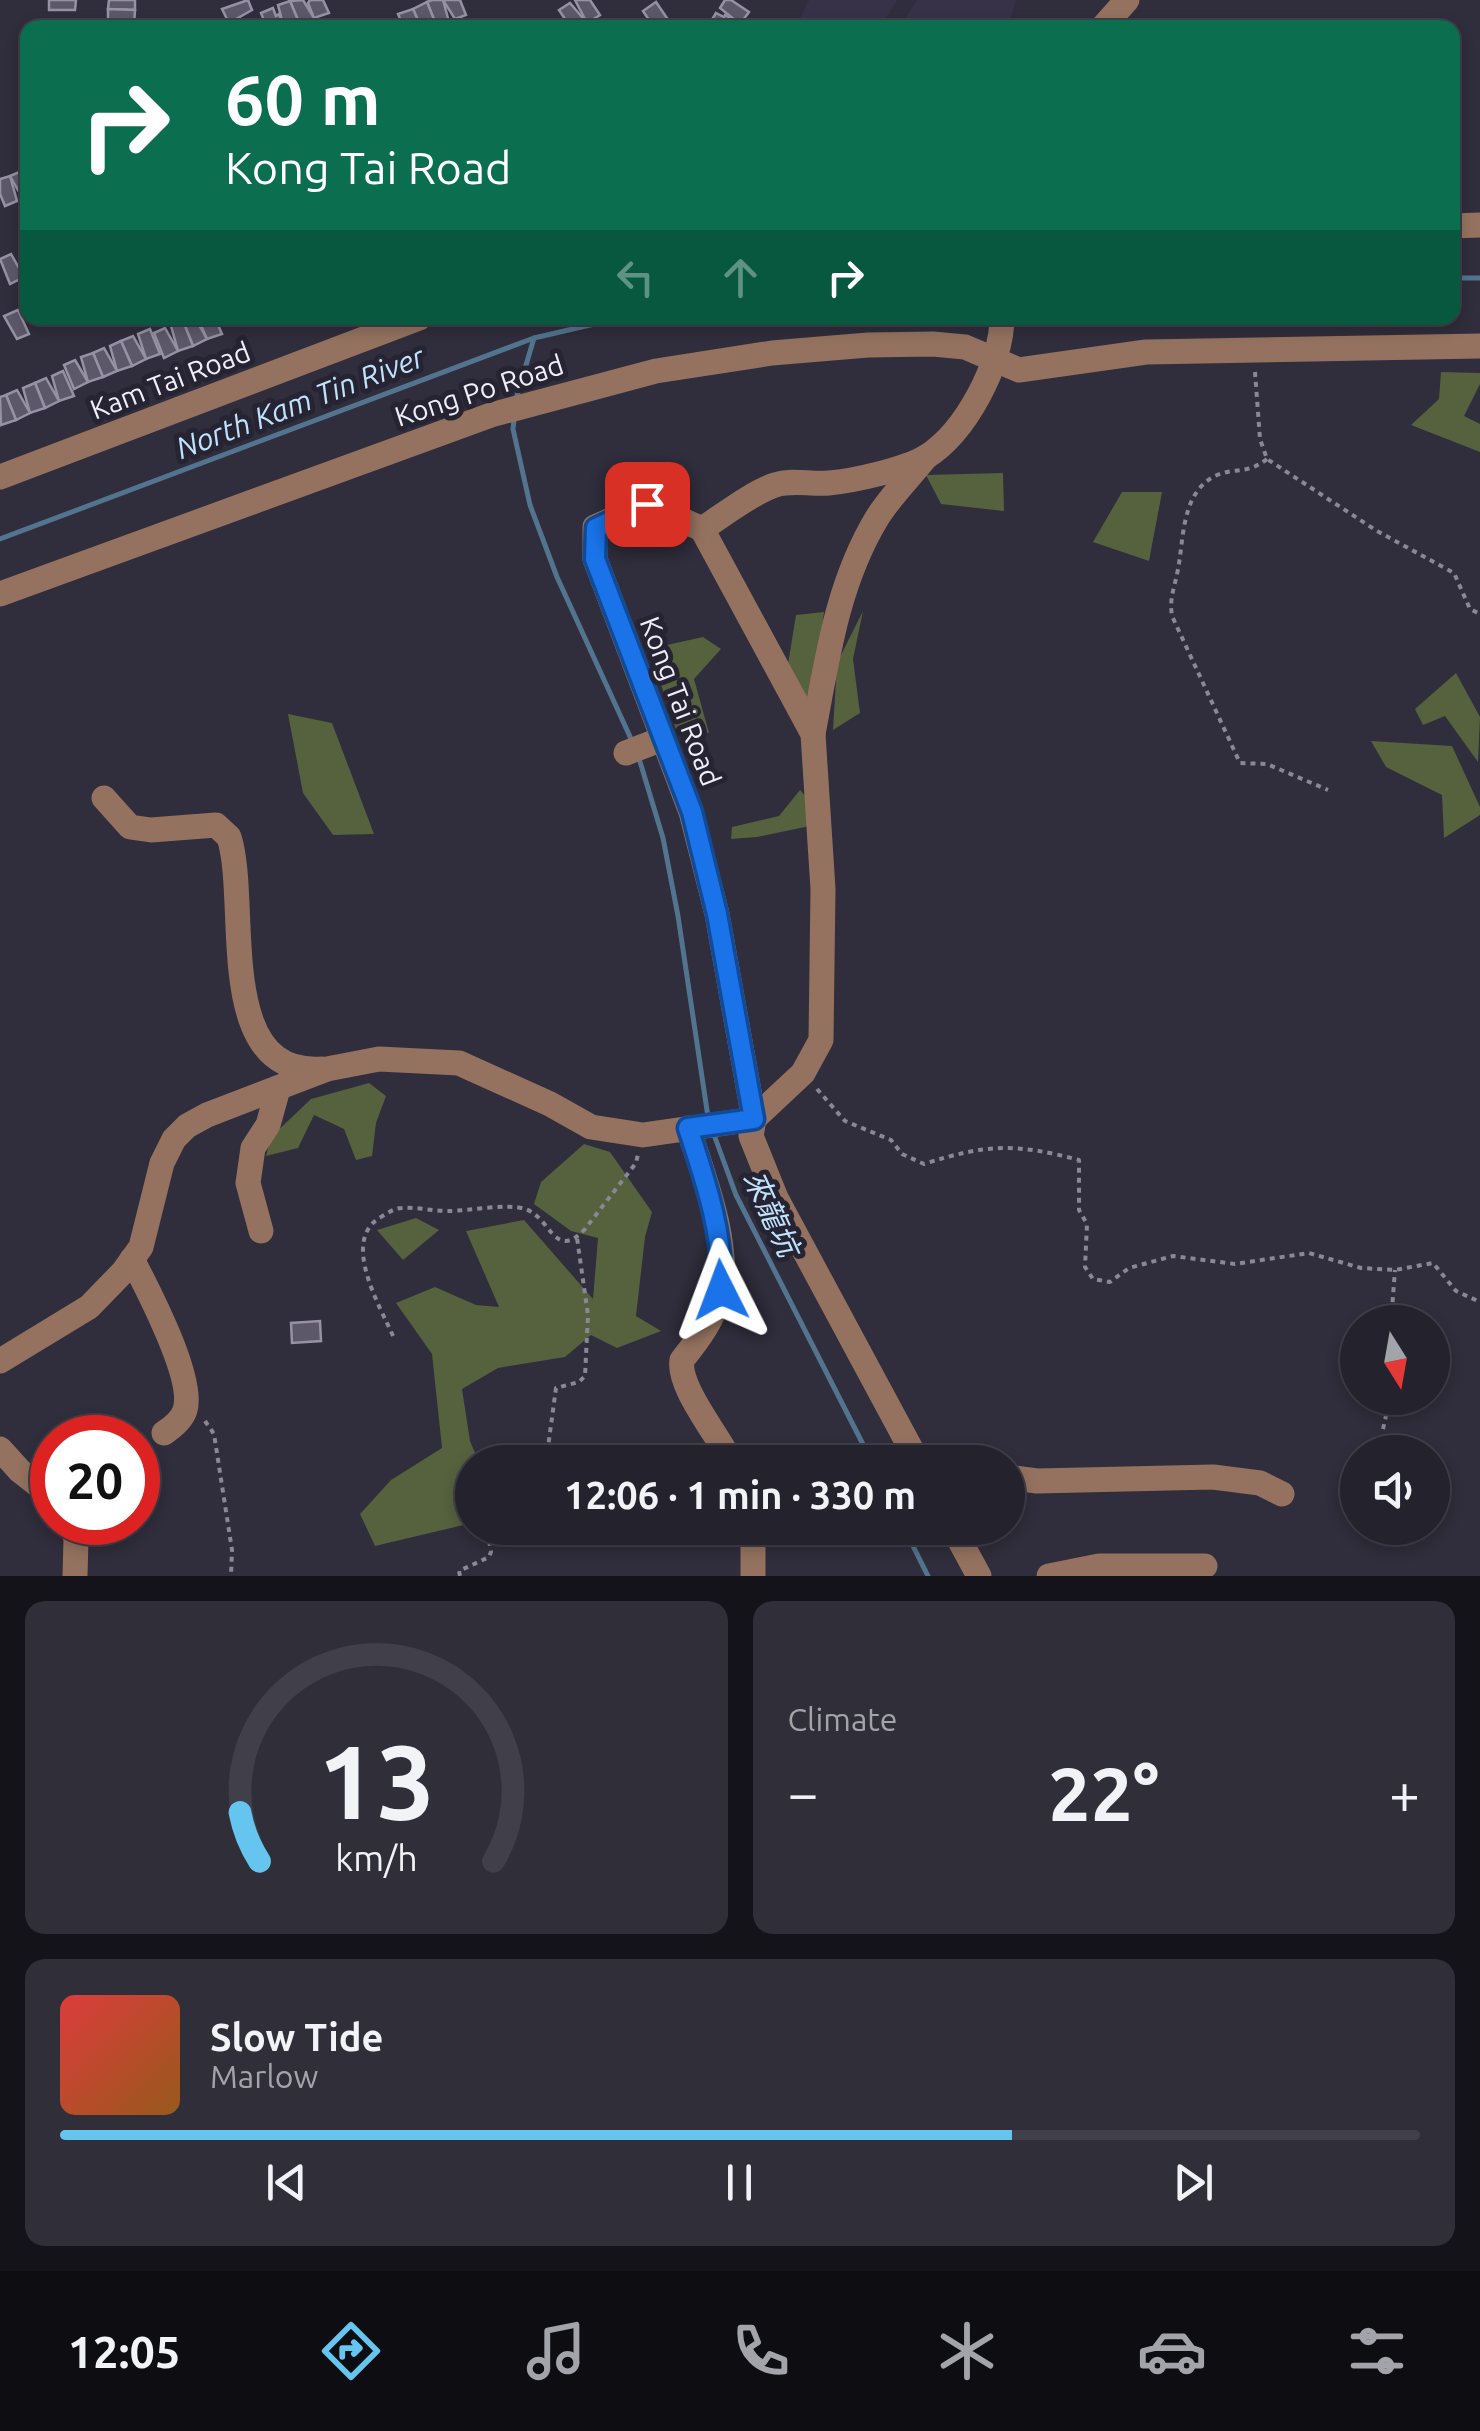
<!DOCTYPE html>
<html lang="en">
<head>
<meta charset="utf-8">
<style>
  body { margin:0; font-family:Ubuntu,"Noto Sans TC",sans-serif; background:#302f39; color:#f1f3f6; height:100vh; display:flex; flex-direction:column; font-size:38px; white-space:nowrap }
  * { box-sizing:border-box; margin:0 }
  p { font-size:32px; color:#a3a4aa }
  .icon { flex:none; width:55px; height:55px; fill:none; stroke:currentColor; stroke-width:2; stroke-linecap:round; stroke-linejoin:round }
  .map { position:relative; height:1576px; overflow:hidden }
  .drawer { display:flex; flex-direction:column; gap:25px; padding:25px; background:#141319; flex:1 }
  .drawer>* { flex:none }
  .top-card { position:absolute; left:20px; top:20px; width:1440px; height:305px; border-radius:20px; box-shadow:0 5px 15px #0003,0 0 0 2px #413f49; background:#0b6e4f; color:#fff; overflow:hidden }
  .needle { width:65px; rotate:169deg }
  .controls { position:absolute; left:1340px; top:1305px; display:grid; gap:20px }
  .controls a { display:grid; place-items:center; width:110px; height:110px; border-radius:50%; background:#24222d; box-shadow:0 5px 15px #0003,0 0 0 2px #413f49; font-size:50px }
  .speed { position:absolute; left:30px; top:1415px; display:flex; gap:20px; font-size:50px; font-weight:700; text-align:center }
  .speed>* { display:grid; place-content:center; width:130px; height:130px; border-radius:50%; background:#24222d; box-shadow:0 5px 15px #0003,0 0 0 2px #413f49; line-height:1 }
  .speed .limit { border:15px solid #d22; background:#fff; color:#111 }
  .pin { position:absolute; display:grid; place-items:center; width:85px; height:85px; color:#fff; margin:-42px; border-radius:20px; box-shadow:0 5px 15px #0006 }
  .me { position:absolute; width:110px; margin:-55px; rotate:357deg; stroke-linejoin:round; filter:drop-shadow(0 0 8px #0008) }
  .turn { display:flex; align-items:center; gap:35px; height:210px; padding:0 40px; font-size:45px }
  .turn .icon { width:130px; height:130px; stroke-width:2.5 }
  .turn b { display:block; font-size:70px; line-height:85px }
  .lanes { display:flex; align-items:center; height:95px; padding:0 40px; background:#0003; justify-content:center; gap:50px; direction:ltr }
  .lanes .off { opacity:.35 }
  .big { font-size:75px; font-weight:700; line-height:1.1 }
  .drawer .card { flex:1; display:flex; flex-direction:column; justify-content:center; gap:15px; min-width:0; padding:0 35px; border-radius:20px; background:#302f39 }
  .drawer .dial { align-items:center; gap:0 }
  .dial svg { height:260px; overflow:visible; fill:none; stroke:#413f49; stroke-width:7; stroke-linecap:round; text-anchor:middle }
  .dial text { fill:#f1f3f6; stroke:none }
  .song { display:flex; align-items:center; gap:30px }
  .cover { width:120px; height:120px; border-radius:15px; background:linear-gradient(135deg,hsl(0 70% 55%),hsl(30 70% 35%)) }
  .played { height:10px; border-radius:5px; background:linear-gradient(90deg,#65c5ee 70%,#413f49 70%) }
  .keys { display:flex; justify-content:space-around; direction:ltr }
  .heat { display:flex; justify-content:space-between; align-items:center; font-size:55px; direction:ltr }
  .drawer .tiles { flex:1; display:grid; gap:25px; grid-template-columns:1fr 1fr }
  .card:last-child { grid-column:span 2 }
  .trip { position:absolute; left:455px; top:1445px; width:570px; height:100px; border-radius:50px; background:#24222d; box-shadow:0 5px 15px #0003,0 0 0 2px #413f49; font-weight:700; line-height:100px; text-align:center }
  .tab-bar { display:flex; height:160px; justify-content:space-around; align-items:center; background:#0e0e12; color:#a3a4aa }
  .tab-bar .icon { width:70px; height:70px }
  .tab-bar .selected { color:#65c5ee }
  .tab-bar b { font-size:45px; color:#f1f3f6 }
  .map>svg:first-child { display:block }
</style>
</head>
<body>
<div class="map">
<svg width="1480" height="1576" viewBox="0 0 1480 1576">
  <rect width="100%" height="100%" fill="#302d3c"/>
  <!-- built -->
  <g fill="#373248">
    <path d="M809,0h88l-16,27h-85z"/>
    <path d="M917,0h99l-8,27h-108z"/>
  </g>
  <!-- forest -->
  <g fill="#56613e">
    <path d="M1441,372l39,1v11l-16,32 16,8v28l-69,-27 28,-26z"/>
    <path d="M1003,473l1,38 -63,-7 -15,-29z"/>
    <path d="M1122,492h40l-13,69 -56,-19z"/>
    <path d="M863,611l-10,48 7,54 -27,17 4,-67z"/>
    <path d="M824,612l-13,98 -29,-9 14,-86z"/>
    <path d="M703,637l18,12 -27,30 15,54 -33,-4 -27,-80z"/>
    <path d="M1456,673l24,44 -2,45 -33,-46 -22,9 -8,-16z"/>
    <path d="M288,714l44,9 42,111 -41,1 -30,-42z"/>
    <path d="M1371,741l81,5 28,61v8l-36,23 -2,-43 -56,-28z"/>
    <path d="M800,790l29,32 -72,15 -26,2 1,-12 47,-11z"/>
    <path d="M369,1083l17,13 -10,27 -4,33 -16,4 -12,-31 -30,-14 -16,33 -32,8 5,-19 40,-38z"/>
    <path d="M584,1144l26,8 42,60 -7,25 -9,79 25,15 -44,17 -26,-13 -26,22 -67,11 -36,21 8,52 9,21h-7v61l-97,23 -15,-32 31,-34 51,-32 -10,-94 -36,-51 39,-16 41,18 23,2 -33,-76 58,-11 69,79 5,-61 -27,-7 -37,-27 7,-22z"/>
    <path d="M416,1218l23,12 -36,30 -26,-30z"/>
  </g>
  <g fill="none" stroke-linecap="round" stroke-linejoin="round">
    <!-- stream -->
    <g stroke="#52748e" stroke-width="5">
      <path d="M1452,278h28"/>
      <path d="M516,399l18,-61"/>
      <path d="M514,420l-1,9 17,76 27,72 75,164"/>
      <path d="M0,539l534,-201 86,-20"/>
      <path d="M638,755l25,83 15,78 30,201"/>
      <path d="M713,1132l23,63 136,267"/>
      <path d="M904,1528l24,48"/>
    </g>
  </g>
  <!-- building -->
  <g fill="#5c5869" stroke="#9692a5" stroke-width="2.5">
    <path d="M49,0h27l-1,10h-26z"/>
    <path d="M109,0h26v10l-27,-1z"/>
    <path d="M248,0l4,10 -23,13 -7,-14z"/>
    <path d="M303,0l11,18 -14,7 -10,-24z"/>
    <path d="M310,0h13l6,13 -15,5 -6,-15z"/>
    <path d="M432,0h11l6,22 -12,5 -10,-25z"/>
    <path d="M443,0h17l6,15 -11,4z"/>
    <path d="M575,0h15l10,15 -13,8z"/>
    <path d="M725,0h6l18,12 -9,12 -20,-16z"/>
    <path d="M290,1l10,24 -16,3 -6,-23z"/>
    <path d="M427,2l10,25 -2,1 -15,-3 -7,-16z"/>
    <path d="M656,2l15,22 -5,4 -13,-2 -10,-15z"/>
    <path d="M570,3l17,20 -6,5h-10l-12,-18z"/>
    <path d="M273,8l3,8 3,-2 5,14h-17l-6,-15z"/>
    <path d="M108,9l27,1 -1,16 -26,-4z"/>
    <path d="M413,9l7,16 -16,3 -6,-14z"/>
    <path d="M716,13l8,4 1,-2 15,9 -2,4h-22l-6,-5z"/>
    <path d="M24,170l4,9v18l-5,2 -13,-23z"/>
    <path d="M10,176l7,25 -12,5 -5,-12v-15z"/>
    <path d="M11,254l13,23 -14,7 -10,-25z"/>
    <path d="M18,310l11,24 -12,5 -13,-23z"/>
    <path d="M195,318l12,21 -14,7 -10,-25z"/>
    <path d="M201,318h14l7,16 -15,5 -7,-16 3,-1z"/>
    <path d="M183,321l10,25 -15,5 -7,-25z"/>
    <path d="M165,328l13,23 -14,7 -10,-25z"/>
    <path d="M150,329l10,25 -14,5 -8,-25z"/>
    <path d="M133,336l13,23 -14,7 -11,-25z"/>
    <path d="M121,341l11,25 -15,5 -7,-25z"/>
    <path d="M104,348l13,23 -14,6 -10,-24z"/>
    <path d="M93,353l10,24 -15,5 -7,-25z"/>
    <path d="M75,360l13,22 -14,7 -10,-24z"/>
    <path d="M63,371l11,25 -15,5 -7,-25z"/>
    <path d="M46,378l13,23 -14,7 -10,-25z"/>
    <path d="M35,383l10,25 -15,5 -7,-25z"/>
    <path d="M17,390l13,23 -14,7 -10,-25z"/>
    <path d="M6,395l10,25 -15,5 -1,-28z"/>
    <path d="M320,1321l1,20 -29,2 -1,-20z"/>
  </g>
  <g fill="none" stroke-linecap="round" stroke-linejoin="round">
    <!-- path -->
    <g stroke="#8a8894" stroke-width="4" stroke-dasharray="5 5" stroke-linecap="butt">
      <path d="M1255,372l5,67 7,20 110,72 77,42 16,36 10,5"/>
      <path d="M1267,459c-20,16 -33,8 -52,17 -34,17 -31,63 -37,93 -3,18 -9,28 -6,47l68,147 27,1 61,26"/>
      <path d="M817,1089l28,32 46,19 11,14 22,10c62,-20 91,-21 155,-4v50l8,14 -2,43 8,12 17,3 19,-14 44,-12 62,8 74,-11 52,15 34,2 38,-7 23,28 24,11"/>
      <path d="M1391,1322l4,-52"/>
      <path d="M393,1336c-13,-30 -53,-96 -12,-119 7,-4 13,-9 21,-9 15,-1 31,3 46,3 21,0 59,-8 77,-2 26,8 29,53 60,20l51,-66 2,-9"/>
      <path d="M205,1421l9,13 18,116 -1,26"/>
      <path d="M1383,1429l7,-31"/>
      <path d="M546,1462l10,-74 23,-6 6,-6 3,-61 -11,-77"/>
      <path d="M460,1576l-1,-5 30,-14 2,-5 -4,-24"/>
    </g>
    <!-- minor -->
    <g stroke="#94725f" stroke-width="25">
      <path d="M1102,28l25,-28"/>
      <path d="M1452,226l28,-1"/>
      <path d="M0,477l419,-159"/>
      <path d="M702,529l111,205 10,155 -2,151 -18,33 -49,46 -3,17 25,62 142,264"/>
      <path d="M702,529c20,-13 51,-37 73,-44 18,-6 36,0 54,-2 24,-2 77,-14 97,-26 40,-25 76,-94 76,-139"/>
      <path d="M0,594l491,-179 165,-44 116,-18 96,-8 65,-1 32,3 54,23 127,-18 334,-6"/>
      <path d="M813,734c14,-74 24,-150 64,-216 13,-21 33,-41 49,-61"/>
      <path d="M626,753l36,-14"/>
      <path d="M104,798l26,29 21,3 65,-5 13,12c21,65 -17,240 93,232"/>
      <path d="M688,1128c15,46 43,117 32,166 -6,25 -22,46 -38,66 -5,26 36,75 49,102"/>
      <path d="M261,1231l-13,-48 5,-35 15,-23 10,-36"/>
      <path d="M132,1259c15,29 63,120 53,151 -3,10 -12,17 -21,23"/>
      <path d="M0,1361l89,-54 34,-35 18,-25 21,-84 12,-24 13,-13 20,-11 120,-46 52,-10 80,4 91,41 41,23 52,8 111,-16 -37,-205 -26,-102 -96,-253v-32l52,-23 55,25"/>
      <path d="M0,1449l20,22 32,25"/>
      <path d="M1008,1477l29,4 176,-4 47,6 22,11"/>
      <path d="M71,1522l5,17 -1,37"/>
      <path d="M953,1528l26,48"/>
      <path d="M753,1576v-48"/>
      <path d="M1049,1576l50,-10h106"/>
    </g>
  </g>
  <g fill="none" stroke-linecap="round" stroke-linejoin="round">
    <!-- route casing -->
    <g stroke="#114b97" stroke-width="25">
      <path id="route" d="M647,504l-51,24 -1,31 97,253 25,102 37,205 -66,9c17,52 36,106 33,162"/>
    </g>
    <!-- route -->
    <use href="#route" stroke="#1a73e8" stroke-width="18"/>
  </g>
  <g text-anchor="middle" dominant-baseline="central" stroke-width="10" stroke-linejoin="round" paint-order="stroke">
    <!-- street labels -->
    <g font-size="28" fill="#f0eef8" stroke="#262332">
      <text transform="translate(170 380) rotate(-21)">Kam Tai Road</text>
      <text transform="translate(479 390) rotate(-18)">Kong Po Road</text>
      <text transform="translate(681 701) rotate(69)">Kong Tai Road</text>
    </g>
    <!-- water labels -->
    <g font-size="30" font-style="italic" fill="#c0e2fd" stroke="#262332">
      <text transform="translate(300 402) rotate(-21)">North Kam Tin River</text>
      <text transform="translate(772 1213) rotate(65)">來龍坑</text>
    </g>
  </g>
</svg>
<div class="controls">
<a><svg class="needle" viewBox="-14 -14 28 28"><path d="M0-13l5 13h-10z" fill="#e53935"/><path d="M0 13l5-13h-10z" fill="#a3a4aa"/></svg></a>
<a><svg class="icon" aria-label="sound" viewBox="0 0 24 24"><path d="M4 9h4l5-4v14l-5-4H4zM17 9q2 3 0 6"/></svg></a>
</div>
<div class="speed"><div class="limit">20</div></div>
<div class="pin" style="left:647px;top:504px;background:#d93025"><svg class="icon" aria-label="arrive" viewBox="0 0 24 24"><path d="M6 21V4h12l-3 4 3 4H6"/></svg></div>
<svg class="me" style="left:721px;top:1290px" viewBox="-20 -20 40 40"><path d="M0-17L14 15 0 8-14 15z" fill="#1a73e8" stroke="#fff" stroke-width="4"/></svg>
<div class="trip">12:06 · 1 min · 330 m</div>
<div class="top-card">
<div class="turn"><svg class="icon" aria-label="right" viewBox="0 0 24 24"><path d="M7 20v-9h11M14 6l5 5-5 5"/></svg><div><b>60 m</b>Kong Tai Road</div></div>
<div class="lanes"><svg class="icon off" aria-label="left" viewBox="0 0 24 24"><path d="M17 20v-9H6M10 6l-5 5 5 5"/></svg><svg class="icon off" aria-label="ahead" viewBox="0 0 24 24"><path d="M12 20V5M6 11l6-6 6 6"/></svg><svg class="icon" aria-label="right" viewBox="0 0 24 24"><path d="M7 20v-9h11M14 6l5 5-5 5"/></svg></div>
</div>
</div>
<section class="drawer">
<div class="tiles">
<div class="card dial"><svg viewBox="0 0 100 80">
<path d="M14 69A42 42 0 1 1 86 69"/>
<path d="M14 69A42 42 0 0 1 8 54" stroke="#65c5ee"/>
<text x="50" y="56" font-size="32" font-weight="700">13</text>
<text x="50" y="72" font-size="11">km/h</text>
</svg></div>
<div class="card"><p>Climate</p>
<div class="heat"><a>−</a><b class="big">22°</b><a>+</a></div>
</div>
<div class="card">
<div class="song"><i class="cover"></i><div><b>Slow Tide</b><p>Marlow</p></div></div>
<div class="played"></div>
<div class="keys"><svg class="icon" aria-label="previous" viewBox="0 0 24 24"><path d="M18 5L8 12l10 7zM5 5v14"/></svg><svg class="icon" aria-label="pause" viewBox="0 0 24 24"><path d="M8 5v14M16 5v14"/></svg><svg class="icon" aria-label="next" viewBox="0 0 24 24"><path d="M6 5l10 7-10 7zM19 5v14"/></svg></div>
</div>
</div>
</section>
<nav class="tab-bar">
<b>12:05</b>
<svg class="icon selected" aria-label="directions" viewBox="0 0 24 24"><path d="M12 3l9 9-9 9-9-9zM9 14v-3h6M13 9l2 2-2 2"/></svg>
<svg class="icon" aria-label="music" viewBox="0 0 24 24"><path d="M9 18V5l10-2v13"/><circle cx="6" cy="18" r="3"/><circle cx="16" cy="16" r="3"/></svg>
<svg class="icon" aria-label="phone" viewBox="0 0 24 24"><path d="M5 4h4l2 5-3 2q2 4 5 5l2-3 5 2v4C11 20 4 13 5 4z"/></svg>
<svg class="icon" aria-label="climate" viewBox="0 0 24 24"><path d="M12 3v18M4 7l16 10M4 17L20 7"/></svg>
<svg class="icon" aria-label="car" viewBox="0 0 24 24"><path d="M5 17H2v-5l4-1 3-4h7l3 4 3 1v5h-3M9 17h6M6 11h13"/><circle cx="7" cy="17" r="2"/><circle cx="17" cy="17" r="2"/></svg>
<svg class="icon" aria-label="filters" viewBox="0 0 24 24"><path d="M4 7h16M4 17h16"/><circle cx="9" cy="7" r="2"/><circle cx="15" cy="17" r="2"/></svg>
</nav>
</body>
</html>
